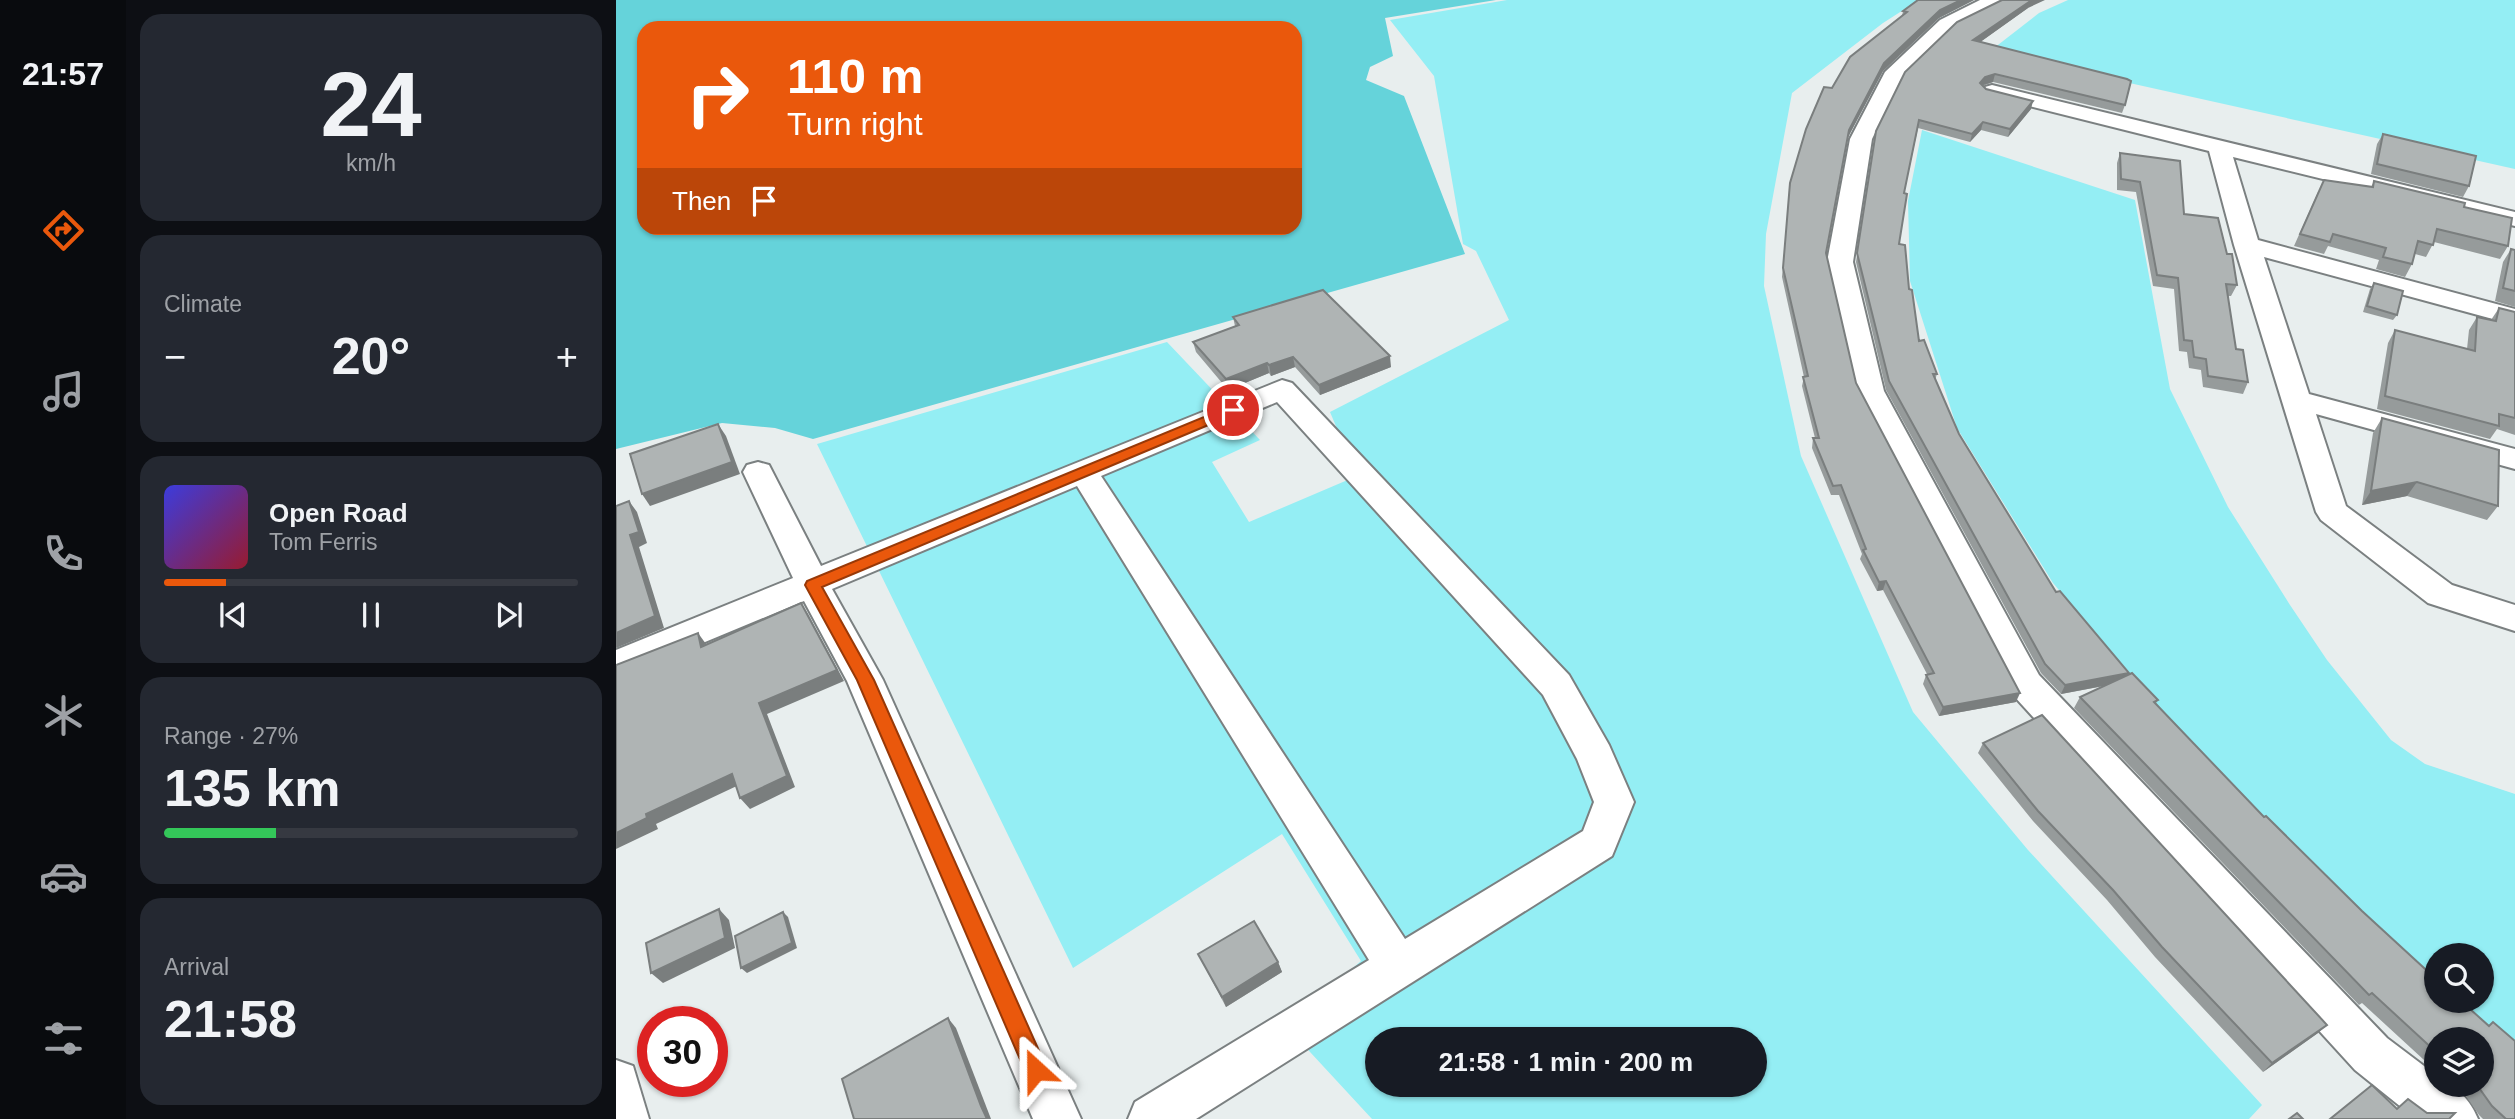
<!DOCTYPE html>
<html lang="en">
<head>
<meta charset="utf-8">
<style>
  body { margin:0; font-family:Helvetica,sans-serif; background:#242831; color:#f1f3f6; height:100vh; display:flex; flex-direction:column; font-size:26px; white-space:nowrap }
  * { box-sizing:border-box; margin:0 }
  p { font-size:23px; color:#9ea1a6 }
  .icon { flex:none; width:38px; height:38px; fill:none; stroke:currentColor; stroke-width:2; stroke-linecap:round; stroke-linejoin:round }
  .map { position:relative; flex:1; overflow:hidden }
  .sheet { display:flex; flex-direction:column; gap:14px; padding:14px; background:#0d0f14; width:490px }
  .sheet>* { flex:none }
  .hud { position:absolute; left:21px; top:21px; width:665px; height:214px; border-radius:21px; box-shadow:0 2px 5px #0004; background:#ea580c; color:#fff; overflow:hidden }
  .controls { position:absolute; left:1808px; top:943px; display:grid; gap:14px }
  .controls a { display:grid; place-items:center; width:70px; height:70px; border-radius:50%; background:#171b24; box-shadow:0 2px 5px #0004; font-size:35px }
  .speed { position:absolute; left:21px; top:1006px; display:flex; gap:14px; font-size:35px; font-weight:700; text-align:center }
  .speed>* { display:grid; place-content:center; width:91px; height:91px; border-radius:50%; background:#171b24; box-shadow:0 2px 5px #0004; line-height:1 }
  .speed .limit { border:10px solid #d22; background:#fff; color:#111 }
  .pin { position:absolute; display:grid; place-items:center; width:60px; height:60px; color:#fff; margin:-30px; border:4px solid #fff; border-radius:50%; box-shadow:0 2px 7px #0007 }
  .me { position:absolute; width:77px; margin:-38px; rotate:336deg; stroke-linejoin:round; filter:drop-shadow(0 0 5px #0008) }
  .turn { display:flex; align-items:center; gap:24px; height:147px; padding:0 35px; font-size:32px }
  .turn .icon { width:91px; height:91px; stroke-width:2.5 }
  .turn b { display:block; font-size:49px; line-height:60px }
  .then { display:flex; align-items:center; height:66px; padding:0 35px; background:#0003; gap:14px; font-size:26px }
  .big { font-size:52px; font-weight:600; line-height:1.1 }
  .sheet .tile { flex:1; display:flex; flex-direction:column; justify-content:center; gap:10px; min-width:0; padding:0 24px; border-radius:21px; background:#242831 }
  .sheet .dial { align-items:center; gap:0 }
  .dial b { font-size:91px; line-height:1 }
  .song { display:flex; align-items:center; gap:21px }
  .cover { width:84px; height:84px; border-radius:10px; background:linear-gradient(135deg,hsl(240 70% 55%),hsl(350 70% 35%)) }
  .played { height:7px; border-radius:4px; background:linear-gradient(90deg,#ea580c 15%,#363941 15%) }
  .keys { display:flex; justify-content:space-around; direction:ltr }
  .heat { display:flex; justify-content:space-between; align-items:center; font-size:38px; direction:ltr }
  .charge { height:10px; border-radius:5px; background:linear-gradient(90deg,#34c759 27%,#363941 0) }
  .trip { position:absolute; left:749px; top:1027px; width:402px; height:70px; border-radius:35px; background:#171b24; box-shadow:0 2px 5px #0004; font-weight:600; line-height:70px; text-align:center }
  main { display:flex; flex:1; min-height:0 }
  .menu { display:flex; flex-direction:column; width:126px; justify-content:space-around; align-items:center; background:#090b0e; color:#9ea1a6 }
  .menu .icon { width:49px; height:49px }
  .menu .current { color:#ea580c }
  .menu b { font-size:32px; color:#f1f3f6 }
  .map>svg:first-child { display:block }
</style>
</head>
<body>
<main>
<nav class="menu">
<b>21:57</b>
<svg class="icon current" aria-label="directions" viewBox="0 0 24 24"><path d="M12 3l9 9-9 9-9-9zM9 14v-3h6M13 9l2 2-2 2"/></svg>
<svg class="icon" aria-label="music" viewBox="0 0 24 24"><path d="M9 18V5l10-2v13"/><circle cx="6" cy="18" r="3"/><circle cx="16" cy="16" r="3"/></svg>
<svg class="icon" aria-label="phone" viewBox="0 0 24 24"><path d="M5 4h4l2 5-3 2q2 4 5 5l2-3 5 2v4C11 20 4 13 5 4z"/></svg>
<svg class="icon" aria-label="climate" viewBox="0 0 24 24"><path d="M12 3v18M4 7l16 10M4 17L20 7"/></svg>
<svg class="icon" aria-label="car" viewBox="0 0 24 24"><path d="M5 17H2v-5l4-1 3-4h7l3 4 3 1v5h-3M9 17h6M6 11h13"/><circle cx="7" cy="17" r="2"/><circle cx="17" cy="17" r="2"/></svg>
<svg class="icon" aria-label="filters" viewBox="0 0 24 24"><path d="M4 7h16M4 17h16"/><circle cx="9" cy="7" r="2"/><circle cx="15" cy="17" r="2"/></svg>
</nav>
<section class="sheet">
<div class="tile dial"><b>24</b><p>km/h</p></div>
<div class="tile"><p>Climate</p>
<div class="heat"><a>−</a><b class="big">20°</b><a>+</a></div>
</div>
<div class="tile">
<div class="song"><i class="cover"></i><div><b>Open Road</b><p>Tom Ferris</p></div></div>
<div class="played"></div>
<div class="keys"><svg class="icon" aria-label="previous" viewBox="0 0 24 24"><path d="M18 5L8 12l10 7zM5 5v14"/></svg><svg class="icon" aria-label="pause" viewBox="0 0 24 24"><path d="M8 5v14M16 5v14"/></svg><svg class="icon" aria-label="next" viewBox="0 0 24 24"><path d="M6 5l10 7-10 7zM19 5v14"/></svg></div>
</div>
<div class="tile"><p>Range · 27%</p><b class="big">135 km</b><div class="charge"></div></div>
<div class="tile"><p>Arrival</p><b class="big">21:58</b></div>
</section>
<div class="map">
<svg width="1899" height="1119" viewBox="0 0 1899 1119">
  <rect width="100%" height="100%" fill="#e8eeee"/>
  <!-- green -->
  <g fill="#94eef4" fill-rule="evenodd">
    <path d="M891,0h412l-36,23 -91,70 -26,141 -2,52 37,170 112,256 115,138 234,255 -13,14h-877l-86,-93 75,-65 -79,-127 -209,134 -256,-524 350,-102 93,98 -48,22 37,60 108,-46 -27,-64 179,-92 -33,-69 -13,-7 -29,-168 -44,-56zM761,1040h378v45h-378z"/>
    <path d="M1452,0h447v169l-390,-87 -131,-34 45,-35z"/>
    <path d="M1306,130l213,70 35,189 58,118 62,98 37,55 64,80 34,24 90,30v253l-56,-46h23v-45h-46v24l-163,-145 -110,-122 -110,-130 -96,-155 -47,-147 -2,-80z"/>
  </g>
  <!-- water -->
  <path fill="#65d3da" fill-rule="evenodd" d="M0,0h880l-111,18 8,38 -23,11 -4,13 38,16 61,158 -652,185 -38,-11 -53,-5 -106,26zM28,28h651v200h-651z"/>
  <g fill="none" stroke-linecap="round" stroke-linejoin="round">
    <!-- street casing -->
    <g stroke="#7b8081" stroke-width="4">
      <g id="street">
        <path d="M1364,0h24l-2,4 -48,24 -53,51 -29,60 -19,123 31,129 155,284 348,363 49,37v10c22,0 34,15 42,34h-62l-61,-49 -342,-375 -157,-304 -29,-129 23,-123 35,-67 55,-52z"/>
        <path d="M1376,85l523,127v14l-282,-69 25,83 257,69v16l-251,-68 45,137 206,55v20l-199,-55 30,92 106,79 63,20v26l-87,-28 -107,-83 -5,-8 -82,-267 -25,-94 -224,-56 -4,-4 4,-4z"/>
        <path d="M666,380l10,3 277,292 40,70 25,57 -22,54 -416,263h-68l7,-17 234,-142 -292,-474 -245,103 51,91 198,439h-48l-186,-438 -43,-80 -188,78v-29l177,-72 -50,-106 4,-7 11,-3 11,3 52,101zM661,402l266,293 34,64 17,43 -11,29 -178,108 -304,-463z"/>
        <path d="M0,1060l17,6 16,53h-33z"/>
      </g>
    </g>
    <!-- street -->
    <use href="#street" fill="#fff" fill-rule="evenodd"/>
  </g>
  <!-- wall -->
  <g fill="#969b9b">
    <path d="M1302,0h56l-35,18 -56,53 -36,68 -21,114 30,130 160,319 -77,14 -16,-32 3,-9 1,-1 -44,-84 -6,1 -17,-32 2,-5 -23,-59h-8l-19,-47 1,-10h2l-13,-52 2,-9 -22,-100 8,-94 42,-95 70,-72 1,-5z"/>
    <path d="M1386,0l26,8 -48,34 145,63 -3,8 -129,-31 -10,4 3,3 45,20 -23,28 -27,-7 -11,12 -52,-14 -14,65 -5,51 20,97 18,33 -2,6 24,54 97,158 72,83 30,25 -2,3 359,416h-32l-4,-4 -15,-22 -14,-8h32l-46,-45v31l-74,-68 -3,2 -285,-297 6,-11 24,-11 -43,8 -20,-21 -155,-283 -30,-128 20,-131z"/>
    <path d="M1767,134l86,52 -6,11 -92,-23 6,-30z"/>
    <path d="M1504,153l64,61 43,40 10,31 -6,11h-3l8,53 12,33 -5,12 -40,-7 -2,-17 -12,-2 -2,-16 -8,-1 -5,-62 -21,-3 -17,-94 -19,-2v-27z"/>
    <path d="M1758,181l90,26 44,39 -8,13 -66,-17 -8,15 -11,-3 -3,10 -7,13 -29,-8 3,-9 -51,-14 -4,8 -30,-8 24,-54 53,-5z"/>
    <path d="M1895,249l4,1v57l-20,-6 8,-39z"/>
    <path d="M1758,283l23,32 -4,5 -30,-8 7,-23z"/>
    <path d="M1883,308l16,4v123l-18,-6 -7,10 -113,-30 11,-66 7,-13 72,19 2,-19 8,-13 14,3z"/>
    <path d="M617,317l158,50 -71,28 -25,-28 -24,9 -2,-3 -41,17 -32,-38 -3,-10 42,-16z"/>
    <path d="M1766,418l116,88 -11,14 -80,-24 -45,9 11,-72z"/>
    <path d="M1367,743l335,290 -55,39 -108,-115 -48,-57 -74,-79 -55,-68z"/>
    <path d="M582,954l80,8 4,10 -56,35z"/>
  </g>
  <!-- shaded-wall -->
  <g fill="#7a7e7e">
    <path d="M1345,0h13l-35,18 -56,53 -36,68 2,-9 35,-67 56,-53z"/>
    <path d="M1416,0h13l-17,8 -56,40 1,-8z"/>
    <path d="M1379,74l-2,8 -10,3 -3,-2 5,-6z"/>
    <path d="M1417,101l-2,8 -23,28 2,-8z"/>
    <path d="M1367,122l-2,8 -11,12 2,-8z"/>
    <path d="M774,356l1,11 -71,28 -1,-10z"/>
    <path d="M677,357l2,10 -24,9 -2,-11z"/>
    <path d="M651,363l2,10 -41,17 -2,-11z"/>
    <path d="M102,424l8,12 14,38 -90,32 -8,-12z"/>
    <path d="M1801,482l-10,14 -45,9 9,-14z"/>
    <path d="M13,501l8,11 10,31 -8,4 25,81 -48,20v-15l14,-98z"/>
    <path d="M1270,581l-3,9 -6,1 2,-9z"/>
    <path d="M185,603l7,11 36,67 -77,33 28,73 -45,22 -10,-11 19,-95z"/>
    <path d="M82,633l8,11 -5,3z"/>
    <path d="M1513,673l-5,9 -63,12 4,-9z"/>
    <path d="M1404,693l-4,9 -77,14 4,-9z"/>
    <path d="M116,774l9,10 -85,40 2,5 -42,20v-16l30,-19z"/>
    <path d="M103,909l10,11 6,28 -72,35 -12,-10z"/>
    <path d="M167,912l5,5 9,31 -50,25 -6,-5z"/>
    <path d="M662,962l4,10 -56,35 -4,-10z"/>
    <path d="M332,1018l8,10 35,91h-4l-6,-13z"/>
    <path d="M1711,1025l-9,8 -55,39 9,-9z"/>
  </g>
  <!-- building -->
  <g fill="#afb4b4" stroke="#7a7e7e" stroke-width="2">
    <path d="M1302,0h43l-21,10 -56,53 -35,67 -23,123 30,130 164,310 -77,14 -17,-32 8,-2 -48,-92 -7,1 -16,-32 3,-1 -25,-64 -8,1 -20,-48h6l-16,-61 5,-1 -25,-108 7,-85 16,-54 18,-42 8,1 18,-31 57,-45 -4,-1z"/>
    <path d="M1386,0h30l-59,40 154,39 4,2 -6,24 -130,-31 -10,3 -5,6 6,6 47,12 -23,28 -27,-7 -11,12 -53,-14 -15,73 3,1 -8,50 6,1 4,44 3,1 7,51 5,-1 13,34h-4l26,60 97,158 4,-1 69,82 -64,12 -20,-21 -156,-283 -32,-128 19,-122 29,-59 52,-50z"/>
    <path d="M1767,134l93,22 -7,30 -92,-22z"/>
    <path d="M1504,153l60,8 4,53 34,4 9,36h5l5,31 -11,-1 10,65 7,1 5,32 -40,-6 -2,-17 -12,-2 -2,-16 -8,-1 -6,-62 -21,-3 -17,-93 -19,-3z"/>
    <path d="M1708,180l49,7 1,-6 91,22 -1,4 48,11 -4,28 -71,-17 -4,16 -15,-4 -6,23 -29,-7 3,-9 -53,-14 -3,8 -30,-8z"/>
    <path d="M1895,249l4,1v41l-12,-3z"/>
    <path d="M1758,283l29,8 -6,24 -30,-9z"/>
    <path d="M707,290l67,66 -71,29 -26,-28 -24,8 -2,-2 -41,16 -33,-37 46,-17 -6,-8z"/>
    <path d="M1883,308l16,4v106l-16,-4v12l-114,-30 10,-66 80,21 2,-34 19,4z"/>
    <path d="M1766,418l117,32 -1,56 -81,-24 -46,9z"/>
    <path d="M102,424l14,38 -90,32 -12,-40z"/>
    <path d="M13,501l10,31 -9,3 25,81 -39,17v-127z"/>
    <path d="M185,603l36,67 -78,33 28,73 -47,22 -8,-24 -86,40 1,4 -31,15v-168l82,-32 3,14z"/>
    <path d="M1516,673l26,27 -4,2 110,115 2,-1 96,95 74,68v22h25l28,25 4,-4 22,19v78h-9l-14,-13 -15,-21h5v-45h-46v12l-64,-59 -3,2 -289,-298z"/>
    <path d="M1426,715l285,310 -55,38 -110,-116 -49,-57 -75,-79 -55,-68z"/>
    <path d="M103,909l6,29 -74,35 -5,-30z"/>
    <path d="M167,912l9,31 -51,25 -6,-32z"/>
    <path d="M638,921l24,41 -56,35 -24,-43z"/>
    <path d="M332,1018l33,88 6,13h-133l-12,-40z"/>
    <path d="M1756,1085l25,24 11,-10 19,14h28l-6,6h-119z"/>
    <path d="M1681,1113l6,6h-14z"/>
  </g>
  <!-- route -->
  <path fill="#ea580c" stroke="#983908" stroke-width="2" d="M617,405l4,1v7l-415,174 52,93 170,382 3,8 -3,8 -8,3 -8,-3 -171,-398 -52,-95 2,-4z"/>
</svg>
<div class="controls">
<a><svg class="icon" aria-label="search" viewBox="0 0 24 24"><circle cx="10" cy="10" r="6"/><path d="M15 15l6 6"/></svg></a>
<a><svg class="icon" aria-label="layers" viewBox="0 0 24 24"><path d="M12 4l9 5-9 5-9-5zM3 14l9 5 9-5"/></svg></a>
</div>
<div class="speed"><div class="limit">30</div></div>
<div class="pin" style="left:617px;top:410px;background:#d93025"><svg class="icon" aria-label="arrive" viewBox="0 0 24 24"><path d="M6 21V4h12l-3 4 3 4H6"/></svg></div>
<svg class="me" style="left:420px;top:1070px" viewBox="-20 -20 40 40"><path d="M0-17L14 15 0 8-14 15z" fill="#ea580c" stroke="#fff" stroke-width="4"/></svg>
<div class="trip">21:58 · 1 min · 200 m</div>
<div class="hud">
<div class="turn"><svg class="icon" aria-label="right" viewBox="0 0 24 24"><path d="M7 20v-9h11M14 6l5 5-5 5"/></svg><div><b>110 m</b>Turn right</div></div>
<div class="then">Then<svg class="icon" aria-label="arrive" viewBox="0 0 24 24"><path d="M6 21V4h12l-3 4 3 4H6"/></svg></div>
</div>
</div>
</main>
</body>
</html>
